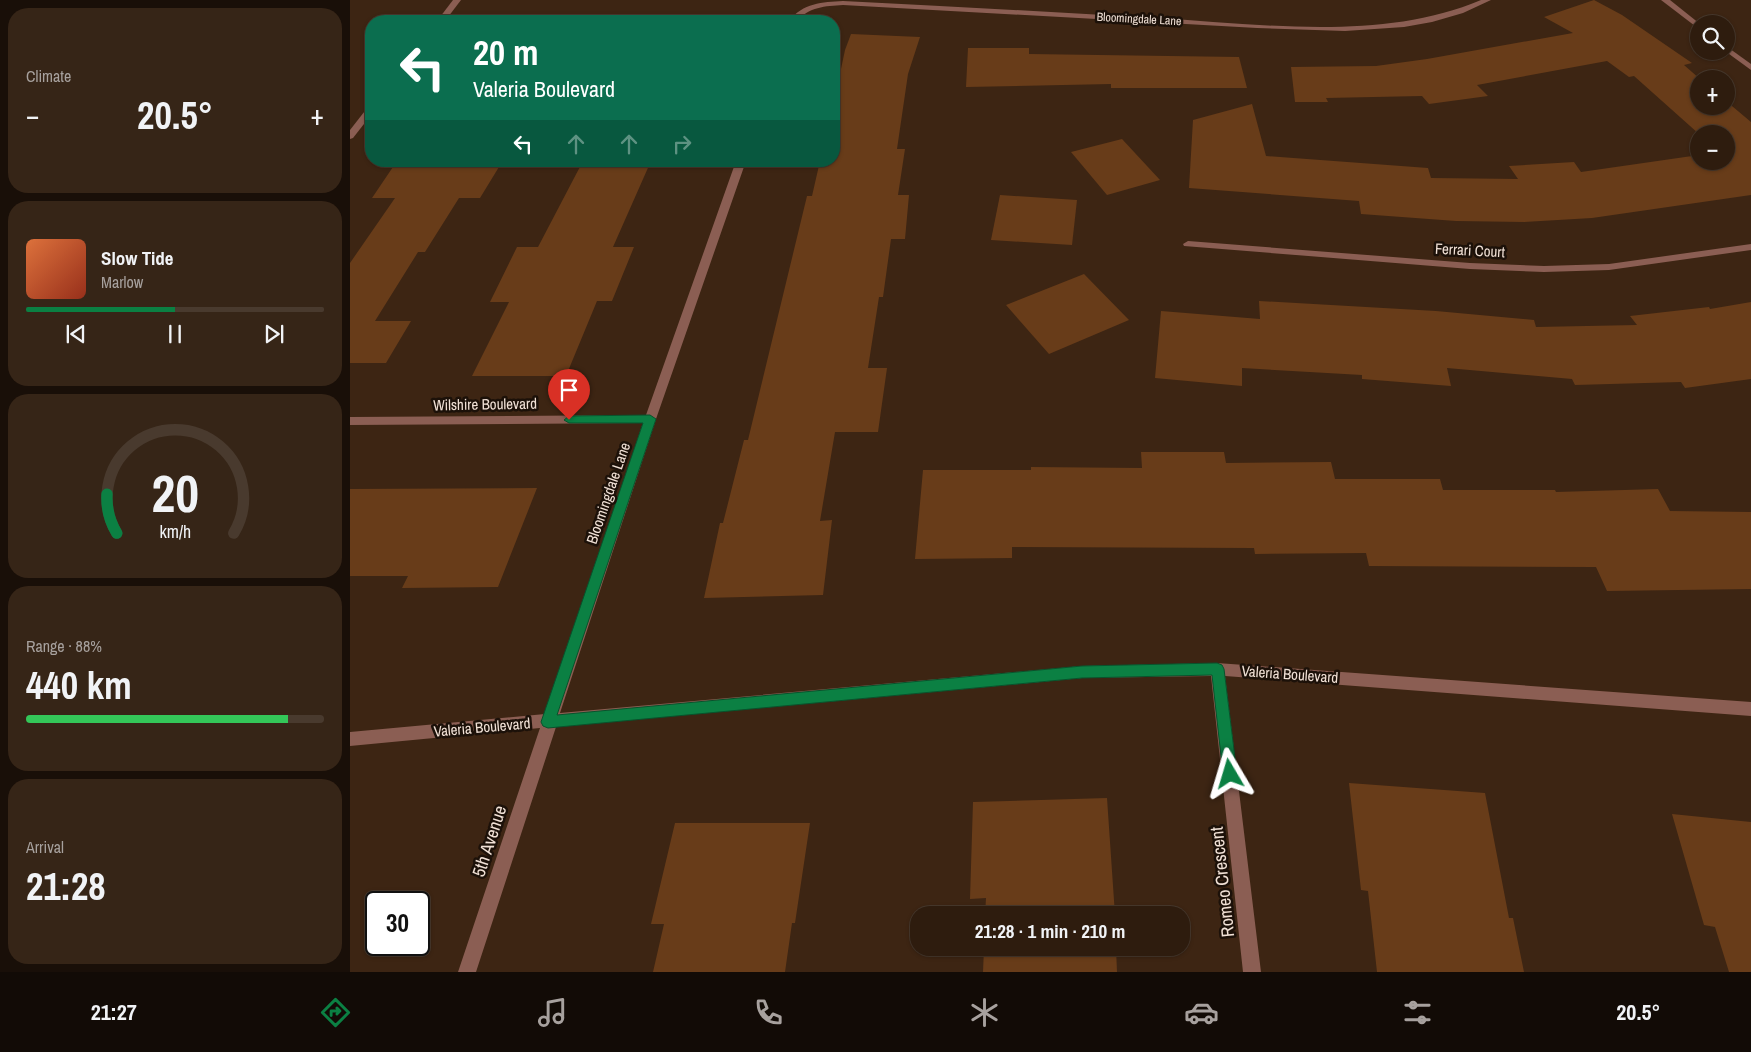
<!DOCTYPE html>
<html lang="en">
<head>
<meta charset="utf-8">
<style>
  body { margin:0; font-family:"Archivo Narrow",sans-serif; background:#362517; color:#f1f3f6; height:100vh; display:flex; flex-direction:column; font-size:19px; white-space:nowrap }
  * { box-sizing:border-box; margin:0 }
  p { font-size:16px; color:#a7a19e }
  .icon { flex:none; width:28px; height:28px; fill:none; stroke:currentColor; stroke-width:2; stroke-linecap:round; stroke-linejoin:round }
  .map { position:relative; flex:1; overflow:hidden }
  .panel { display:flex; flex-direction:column; gap:8px; padding:8px; background:#190f08; width:350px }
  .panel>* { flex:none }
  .banner { position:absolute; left:15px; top:15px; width:475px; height:152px; border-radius:20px; box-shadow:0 1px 4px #0004,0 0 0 1px #493a2e; background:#0b6e4f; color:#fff; overflow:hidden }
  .tools { position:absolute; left:1340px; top:15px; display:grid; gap:10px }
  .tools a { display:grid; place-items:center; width:45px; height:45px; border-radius:50%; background:#2e1c0e; box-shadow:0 1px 4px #0004,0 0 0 1px #493a2e; font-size:25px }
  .speed { position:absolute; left:15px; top:891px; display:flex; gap:10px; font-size:25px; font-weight:700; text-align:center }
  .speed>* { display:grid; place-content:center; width:65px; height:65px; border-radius:50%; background:#2e1c0e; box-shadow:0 1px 4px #0004,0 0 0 1px #493a2e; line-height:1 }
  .speed .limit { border:2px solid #111; border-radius:8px; background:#fff; color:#111 }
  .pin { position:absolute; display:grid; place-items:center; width:42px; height:42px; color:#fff; margin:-51px -21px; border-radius:50% 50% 50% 0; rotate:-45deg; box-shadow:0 0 5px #0007 }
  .pin .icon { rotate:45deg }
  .me { position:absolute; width:55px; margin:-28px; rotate:353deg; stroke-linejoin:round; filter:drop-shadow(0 0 4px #0008) }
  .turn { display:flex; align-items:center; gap:18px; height:105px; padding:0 25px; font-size:22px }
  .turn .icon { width:65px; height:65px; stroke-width:2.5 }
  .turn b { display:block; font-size:35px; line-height:42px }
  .lanes { display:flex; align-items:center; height:48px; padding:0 25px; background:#0003; justify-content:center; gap:25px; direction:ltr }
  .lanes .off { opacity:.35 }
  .big { font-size:38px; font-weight:800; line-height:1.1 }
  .panel .card { flex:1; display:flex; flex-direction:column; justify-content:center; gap:8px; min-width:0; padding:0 18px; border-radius:20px; background:#362517 }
  .panel .dial { align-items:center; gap:0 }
  .dial svg { height:130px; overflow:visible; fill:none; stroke:#493a2e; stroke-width:7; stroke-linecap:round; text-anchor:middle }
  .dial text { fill:#f1f3f6; stroke:none }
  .song { display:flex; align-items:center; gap:15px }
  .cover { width:60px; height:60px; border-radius:8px; background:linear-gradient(135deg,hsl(20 70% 55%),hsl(10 70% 35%)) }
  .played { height:5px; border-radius:2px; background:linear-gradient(90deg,#0b8043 50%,#493a2e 50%) }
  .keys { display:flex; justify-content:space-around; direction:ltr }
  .heat { display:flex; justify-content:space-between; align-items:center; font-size:28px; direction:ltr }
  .charge { height:8px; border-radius:4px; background:linear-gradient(90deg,#34c759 88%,#493a2e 0) }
  .trip { position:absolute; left:560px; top:906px; width:280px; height:50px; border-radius:20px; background:#2e1c0e; box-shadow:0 1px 4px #0004,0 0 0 1px #493a2e; font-weight:800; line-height:50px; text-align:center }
  .menu { display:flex; height:80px; justify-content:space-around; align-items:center; background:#120b06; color:#a7a19e }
  .menu .icon { width:35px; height:35px }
  .menu .on { color:#0b8043 }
  .menu b { font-size:22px; color:#f1f3f6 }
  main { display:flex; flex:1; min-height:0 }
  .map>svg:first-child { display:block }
</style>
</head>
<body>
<main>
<section class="panel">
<div class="card"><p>Climate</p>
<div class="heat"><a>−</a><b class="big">20.5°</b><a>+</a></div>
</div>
<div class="card">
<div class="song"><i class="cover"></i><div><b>Slow Tide</b><p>Marlow</p></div></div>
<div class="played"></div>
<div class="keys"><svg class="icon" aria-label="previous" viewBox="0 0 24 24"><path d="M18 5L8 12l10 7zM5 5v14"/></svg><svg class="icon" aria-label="pause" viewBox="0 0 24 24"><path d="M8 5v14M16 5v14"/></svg><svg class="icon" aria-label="next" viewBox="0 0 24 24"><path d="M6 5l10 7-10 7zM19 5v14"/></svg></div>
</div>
<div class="card dial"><svg viewBox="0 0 100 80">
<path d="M14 69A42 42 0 1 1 86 69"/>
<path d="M14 69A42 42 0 0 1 8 45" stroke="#0b8043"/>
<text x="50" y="56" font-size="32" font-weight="700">20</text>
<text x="50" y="72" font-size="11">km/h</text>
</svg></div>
<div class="card"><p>Range · 88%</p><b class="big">440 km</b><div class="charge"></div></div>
<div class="card"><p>Arrival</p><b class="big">21:28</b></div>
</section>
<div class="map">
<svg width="1401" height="972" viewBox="0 0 1401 972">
  <rect width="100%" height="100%" fill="#3d2513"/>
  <!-- building -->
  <g fill="#683c19">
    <path d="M1244,0l28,15 70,48 -8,2 16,14 -1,27h27v-5l25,21v73l-159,23 -68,4 -68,-1 -95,-7 -2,-13 -170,-13 4,-68 59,-16 14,52 162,12 3,10 87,1 -9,-13 65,-4 7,10 118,-17v6h27v-27h-27l-65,-58 -5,1 -22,-16 -130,24 11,11 -59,8 -7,-8 -96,2 2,4h-33l-4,-35 85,-1 51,-7 146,-26 -29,-16z"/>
    <path d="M501,34l69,3 -12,37 -11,75h8l-7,46h11l-4,44h-14l-8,58h-4l-11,71h19l-9,64h-43l-15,89 12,-1 -9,75 -119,3 16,-75h3l21,-83h4l59,-244h5l8,-35h14v-59l11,-52z"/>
    <path d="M618,48h61v6l210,3 8,31h-136v-4l-145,3z"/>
    <path d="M772,139l38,41 -53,15 -36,-43z"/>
    <path d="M47,161l105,1 -22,36h-21l-34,54h-7l-43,69h36l-25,42h-36v-100l45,-65h-23z"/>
    <path d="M233,161h68l-38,86h21l-22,54h-15l-31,75h-94l37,-74h-19l27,-55h21z"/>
    <path d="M650,195l77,5 -5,45 -81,-5z"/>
    <path d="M734,274l45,46 -80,34 -43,-49z"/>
    <path d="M909,301l177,10 98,9 2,7 101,-2 -7,-9 79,-9 1,2 41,-7v77l-66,9 -4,-6 -106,3 -3,-6 -125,-11 4,18 -89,-7v-4l-120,-7v18l-87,-8 6,-67 99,8z"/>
    <path d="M791,452h83l2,11 105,-1 4,17h105l3,11h112l1,2 102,-3 12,22 81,1v77l-144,2 -11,-24 -227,-1 -3,-13 -111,1 -1,-6 -242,-1v11l-97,1 8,-89h108v-3l111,1z"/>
    <path d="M187,488l-39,99 -96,1 6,-12h-58v-87z"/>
    <path d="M999,783l136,10 24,125h4l11,54h-147l-9,-81 -7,-1z"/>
    <path d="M757,798l8,117h-130l1,-17 -16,1 3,-97z"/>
    <path d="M1322,814l79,8v150h-22l-14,-45 -11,-2z"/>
    <path d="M325,823h135l-15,100h-3l-7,49h-132l11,-48h-13z"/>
    <path d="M634,948h132l1,24h-134z"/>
  </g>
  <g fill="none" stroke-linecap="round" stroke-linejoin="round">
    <!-- minor -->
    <g fill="#8b5e53" fill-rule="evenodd">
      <path d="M103,0h8l-16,21h-8z"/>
      <path d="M1131,0h10l-28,13 -31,9 -28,5 -59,4 -88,-3 -414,-23c-18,1 -34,2 -46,16h-8c14,-18 33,-19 54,-20 104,5 209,11 313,17 105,6 226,24 325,-18z"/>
      <path d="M1311,0h9l30,24 -1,5z"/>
      <path d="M1376,46l25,18v6l-26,-19z"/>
      <path d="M21,106v9l-18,23 -3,1v-9l18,-23z"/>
      <path d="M386,161h10l-90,258 -96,294 522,-47 135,-3 534,39v14l-526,-40 36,296h-18l-32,-296 -129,2 -526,49 -80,245h-18l82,-244 -190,18v-14l195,-18 98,-291 -293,2v-8l296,-2z"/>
      <path d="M838,241l282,22 74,3 65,-2 142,-20v6l-142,20 -65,2 -74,-3 -286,-23 -1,-2z"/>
    </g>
  </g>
  <!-- route -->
  <path fill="#0b8043" stroke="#07532c" d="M300,415l6,4 -99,296 525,-49 135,-3 5,2 2,4 13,105 -2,5 -5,2 -5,-2 -2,-5 -11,-99 -130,3 -534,50 -5,-2 -2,-4 102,-299h-74l-5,-3 5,-4z"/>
  <g text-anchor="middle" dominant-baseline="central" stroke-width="5" stroke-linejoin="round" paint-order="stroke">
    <!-- far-street labels -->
    <g font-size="12" fill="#f1e1d6" stroke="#1c1109">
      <text transform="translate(789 19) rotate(3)">Bloomingdale Lane</text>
    </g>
    <!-- street labels -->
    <g font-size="15" fill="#f1e1d6" stroke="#1c1109">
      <text transform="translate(1120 250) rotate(3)">Ferrari Court</text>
      <text transform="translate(135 404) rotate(-1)">Wilshire Boulevard</text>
      <text transform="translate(258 493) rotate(-71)">Bloomingdale Lane</text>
      <text transform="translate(940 674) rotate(4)">Valeria Boulevard</text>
      <text transform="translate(132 727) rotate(-5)">Valeria Boulevard</text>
    </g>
    <!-- near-street labels -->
    <g font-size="18" fill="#f1e1d6" stroke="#1c1109">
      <text transform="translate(139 841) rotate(-72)">5th Avenue</text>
      <text transform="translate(872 882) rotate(-96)">Romeo Crescent</text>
    </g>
  </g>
</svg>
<div class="tools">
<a><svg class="icon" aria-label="search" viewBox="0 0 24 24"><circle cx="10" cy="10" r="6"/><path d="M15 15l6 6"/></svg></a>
<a>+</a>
<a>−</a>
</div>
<div class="speed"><div class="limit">30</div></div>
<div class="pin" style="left:219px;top:420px;background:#d93025"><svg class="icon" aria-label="arrive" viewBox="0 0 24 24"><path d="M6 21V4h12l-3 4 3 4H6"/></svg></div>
<svg class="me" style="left:880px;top:774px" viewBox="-20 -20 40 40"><path d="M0-17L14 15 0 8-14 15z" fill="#0b8043" stroke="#fff" stroke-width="4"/></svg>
<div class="trip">21:28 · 1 min · 210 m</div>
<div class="banner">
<div class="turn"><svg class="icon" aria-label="left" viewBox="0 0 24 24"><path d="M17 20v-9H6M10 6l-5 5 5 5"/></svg><div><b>20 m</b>Valeria Boulevard</div></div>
<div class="lanes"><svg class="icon" aria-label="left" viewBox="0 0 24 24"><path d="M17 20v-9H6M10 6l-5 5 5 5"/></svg><svg class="icon off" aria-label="ahead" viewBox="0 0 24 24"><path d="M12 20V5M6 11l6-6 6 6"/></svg><svg class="icon off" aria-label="ahead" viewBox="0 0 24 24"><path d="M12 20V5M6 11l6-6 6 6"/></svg><svg class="icon off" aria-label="right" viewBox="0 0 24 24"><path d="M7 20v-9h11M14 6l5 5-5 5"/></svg></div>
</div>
</div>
</main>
<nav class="menu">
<b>21:27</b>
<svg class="icon on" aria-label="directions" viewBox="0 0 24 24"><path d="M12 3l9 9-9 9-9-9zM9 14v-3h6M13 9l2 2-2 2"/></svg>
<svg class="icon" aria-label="music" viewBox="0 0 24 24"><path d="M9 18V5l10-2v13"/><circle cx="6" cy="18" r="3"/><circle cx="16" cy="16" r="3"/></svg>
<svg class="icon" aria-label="phone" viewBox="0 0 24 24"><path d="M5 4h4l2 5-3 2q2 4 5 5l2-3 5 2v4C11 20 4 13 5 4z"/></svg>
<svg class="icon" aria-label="climate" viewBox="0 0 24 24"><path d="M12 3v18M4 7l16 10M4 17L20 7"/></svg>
<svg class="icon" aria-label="car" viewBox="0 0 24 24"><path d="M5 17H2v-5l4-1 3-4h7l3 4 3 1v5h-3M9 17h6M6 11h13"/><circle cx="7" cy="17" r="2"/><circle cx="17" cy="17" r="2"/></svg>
<svg class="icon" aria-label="filters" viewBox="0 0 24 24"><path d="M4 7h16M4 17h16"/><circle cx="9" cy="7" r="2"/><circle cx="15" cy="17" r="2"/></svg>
<b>20.5°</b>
</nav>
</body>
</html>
